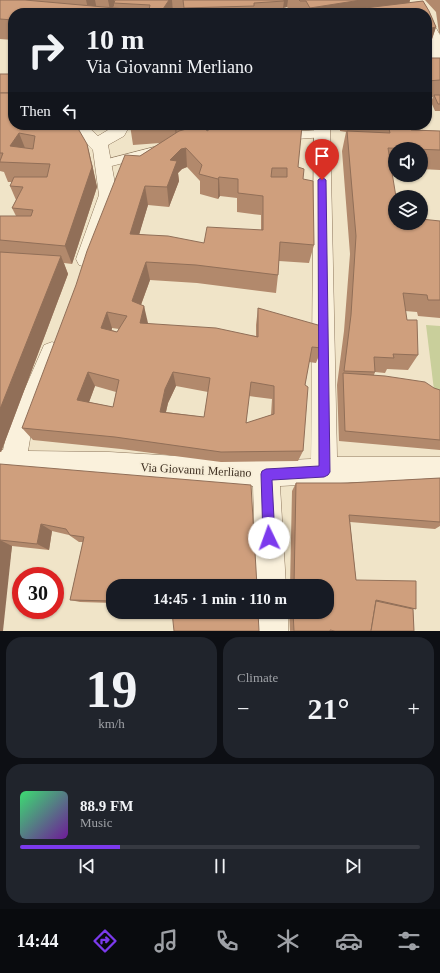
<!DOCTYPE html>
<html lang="en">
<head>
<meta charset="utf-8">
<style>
  body { margin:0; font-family:Georgia,serif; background:#20242c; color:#f1f3f6; height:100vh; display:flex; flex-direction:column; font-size:15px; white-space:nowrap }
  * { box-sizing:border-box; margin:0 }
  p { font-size:13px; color:#9ea1a6 }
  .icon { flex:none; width:22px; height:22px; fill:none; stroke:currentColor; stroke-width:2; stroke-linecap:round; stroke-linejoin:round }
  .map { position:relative; height:631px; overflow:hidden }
  .drawer { display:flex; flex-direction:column; gap:6px; padding:6px; background:#0d0f14; flex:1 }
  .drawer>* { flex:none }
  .guide { position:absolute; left:8px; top:8px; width:424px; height:122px; border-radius:16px; box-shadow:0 1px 3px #0004; background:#171b24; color:#f1f3f6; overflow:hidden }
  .buttons { position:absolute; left:388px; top:142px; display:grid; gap:8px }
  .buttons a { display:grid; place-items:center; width:40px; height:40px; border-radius:50%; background:#171b24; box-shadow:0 1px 3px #0004; font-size:20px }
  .speed { position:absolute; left:12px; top:567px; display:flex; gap:8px; font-size:20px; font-weight:700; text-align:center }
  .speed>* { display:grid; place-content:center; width:52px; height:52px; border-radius:50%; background:#171b24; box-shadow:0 1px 3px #0004; line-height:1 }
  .speed .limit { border:6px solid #d22; background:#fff; color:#111 }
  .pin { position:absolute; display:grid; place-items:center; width:34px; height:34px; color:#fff; margin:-41px -17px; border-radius:50% 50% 50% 0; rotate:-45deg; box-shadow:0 0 4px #0007 }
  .pin .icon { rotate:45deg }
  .me { position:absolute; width:44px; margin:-22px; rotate:357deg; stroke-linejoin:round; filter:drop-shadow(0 0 3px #0008) }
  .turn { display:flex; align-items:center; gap:14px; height:84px; padding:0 12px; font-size:18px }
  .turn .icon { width:52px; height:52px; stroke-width:2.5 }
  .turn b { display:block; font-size:28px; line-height:34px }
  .then { display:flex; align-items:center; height:38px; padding:0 12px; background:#0003; gap:8px; font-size:15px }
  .big { font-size:30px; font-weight:600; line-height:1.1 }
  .drawer .card { flex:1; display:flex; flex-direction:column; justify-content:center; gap:6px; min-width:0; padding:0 14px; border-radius:16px; background:#20242c }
  .drawer .dial { align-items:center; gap:0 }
  .dial b { font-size:52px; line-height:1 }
  .song { display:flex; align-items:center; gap:12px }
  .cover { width:48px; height:48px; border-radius:6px; background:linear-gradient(135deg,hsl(140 70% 55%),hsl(280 70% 35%)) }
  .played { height:4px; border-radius:2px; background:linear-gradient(90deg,#7c3aed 25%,#363941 25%) }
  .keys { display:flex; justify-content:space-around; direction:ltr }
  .heat { display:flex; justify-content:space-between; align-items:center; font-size:22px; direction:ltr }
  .drawer .tiles { flex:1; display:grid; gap:6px; grid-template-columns:1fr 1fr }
  .card:last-child { grid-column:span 2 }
  .trip { position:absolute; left:106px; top:579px; width:228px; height:40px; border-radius:16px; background:#171b24; box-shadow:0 1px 3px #0004; font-weight:600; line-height:40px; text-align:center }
  .tabs { display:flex; height:64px; justify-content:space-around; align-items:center; background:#090b0e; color:#9ea1a6 }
  .tabs .icon { width:28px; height:28px }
  .tabs .current { color:#7c3aed }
  .tabs b { font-size:18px; color:#f1f3f6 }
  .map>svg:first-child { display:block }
</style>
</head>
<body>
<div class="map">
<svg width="440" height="631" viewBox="0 0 440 631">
  <rect width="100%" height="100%" fill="#f0e4c8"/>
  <!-- green -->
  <path fill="#c9cf9b" d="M426,325l14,1v94l-6,-30z"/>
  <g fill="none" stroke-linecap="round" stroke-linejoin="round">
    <!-- lane casing -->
    <g stroke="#8d765c" stroke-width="1">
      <g id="lane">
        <path d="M321,130l4,1 1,3 -1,3 -43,3 -4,-1 -1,-3 1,-3 4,-1z"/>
        <path d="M162,145l4,1 2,3 -2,3 -62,16 -4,-1 -2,-3 2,-3z"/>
      </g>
    </g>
    <!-- street casing -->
    <g stroke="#8d765c" stroke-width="1">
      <g id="street">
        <path d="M427,20l5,1 8,14v32l-5,-2c-7,-9 -8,-34 -8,-45z"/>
        <path d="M68,125h18l12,11 10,-6 6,-5h16l-6,11 -16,9 9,50 -21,64 -3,6 -7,2 -7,-2 -3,-6 23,-64 -6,-45z"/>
        <path d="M314,125h16l7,332h103v26l-80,-1 -80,4 6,100h-30l-3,-100 -144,-8 -109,-2v-26h3l5,-23 36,-82 8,-3 8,3 3,7 -31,75 -4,24 81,1 157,9 45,-2z"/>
        <rect x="258" y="612" width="30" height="19"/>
      </g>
    </g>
    <!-- lane -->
    <use href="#lane" fill="#faf1dc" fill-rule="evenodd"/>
    <!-- street -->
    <use href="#street" fill="#faf1dc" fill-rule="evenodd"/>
  </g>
  <!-- wall -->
  <g fill="#b2896c" fill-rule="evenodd">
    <path d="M0,0h410l-1,3 14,-2 6,10 7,16 -6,18h-3v-32h-135l-5,-6 -4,1v5h-270v27l-13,-1z"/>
    <path d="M425,0h15v33h-1l-3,-21z"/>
    <path d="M427,58h13v53h-5l-4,-9 2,-5 -6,1z"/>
    <path d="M0,74l13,51 79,39 5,23 -25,77 -8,-1 4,11 -67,178h-1v-236h16l-4,-8 4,-8 -6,-14 2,-4h-4l-4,-10 -4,-1z"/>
    <path d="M130,125h66v2l102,40 5,12 11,66 -5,18 -30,-2 -1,14 -2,18 -79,-10 -47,-3 -9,25 3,1 3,18 109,12v-11l2,-17 64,40 -6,15 -7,-1 -4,23 -2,66 -5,10 -77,1 -100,-13 -88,-9 -11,-12 118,-272 20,-13 -27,2zM187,167l13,14v13l18,5 2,-3 17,2v14l24,3v15l-57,13 -65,-9 9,-29 21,2 10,-26 -1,-8 4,-4zM112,328l7,1 -2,3 -5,-2zM95,386l21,6 -3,15 -24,-5zM176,386l32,6 -4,25 -38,-5 2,-9zM249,396l23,3 -1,16 -25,8z"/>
    <path d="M340,125h70l1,5 29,1v39l-19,-1v-20h-26v19h-4l4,55 45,-2v97l-22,-2 -1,-4 -12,-1 2,9 11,35 -10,15 -21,-1 -2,4 -10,-1 -1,3 66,15v60l-101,-9 -2,-56 7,-54 6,-77 -8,-103 4,-19 -6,-1z"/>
    <path d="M0,464l257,122h-144v17l-33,-1 -10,-2 13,-58h-4l-10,-7 -17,-4 -3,19 -37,-4 -12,85z"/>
    <path d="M440,478v48l-5,3 -85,-7 6,58 60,29h-3l1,22h-124l-1,-19h38v-26h-37l2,-95 4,-8h52z"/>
  </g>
  <!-- shaded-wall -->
  <g fill="#916f58">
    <path d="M86,0h9l2,10 -8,3z"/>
    <path d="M108,0h6v6l-4,4z"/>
    <path d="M169,0h3l1,13h-9l-1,-4z"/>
    <path d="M279,0h9l-1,7 -4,1 1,-7z"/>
    <path d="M359,0h51l-2,8 -36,5h-63l1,-5z"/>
    <path d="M436,27l-6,18h-3v-16z"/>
    <path d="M175,125h1l1,14 -1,3z"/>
    <path d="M19,133l8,20 -17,-7z"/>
    <path d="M87,144l5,20 5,23 -25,77 -7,-18z"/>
    <path d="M186,148l1,19 -5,2 -4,4 1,8 -10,26 -2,-20 3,-27 11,-11z"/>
    <path d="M219,177l1,19 -2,3v-20z"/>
    <path d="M145,186l3,19 -14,47 -4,-18z"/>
    <path d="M61,256l7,18 -67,178 -1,-1v-42z"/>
    <path d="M146,262l4,18 -14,38 -4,-17z"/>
    <path d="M144,306l4,17 -4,16 -4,-16z"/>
    <path d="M107,312l5,16 -5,15 -6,-15z"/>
    <path d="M88,372l7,14 -10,27 -8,-13z"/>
    <path d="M173,372l3,14 -8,17 -5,21 -3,-12 5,-23z"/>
    <path d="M41,524l11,7 -3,19 -12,-6z"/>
    <path d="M0,540l12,6 -9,85h-3z"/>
  </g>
  <!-- building -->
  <g fill="#cf9f7d" stroke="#916f58" fill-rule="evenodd">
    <path d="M0,0h25l101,9v4h-113v7l-13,-1z"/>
    <path d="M115,0h54l-6,9 -14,1 1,-5 -36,-2z"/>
    <path d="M183,0h101v1l-30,2v3l-70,2z"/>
    <path d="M299,0h62l-51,8 -4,-7h-6z"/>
    <path d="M423,1l6,10 7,16 -9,2v-16h-88l26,-5z"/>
    <path d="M427,58h13v22l-13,1z"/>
    <rect x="0" y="74" width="13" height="19"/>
    <path d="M0,93h13v32h63l11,19 5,23 -27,79 -65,-6v-24h31l2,-6 -21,-2 11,-21 -13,-1 4,-9h33l3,-13 -50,-2v-1l3,-8h-3zM19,133l16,3 -2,13 -23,-3z"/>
    <path d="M434,95h6v9h-2z"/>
    <path d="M202,125h2l3,6 3,-2 17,-1 1,-3h54l20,1 -4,41 6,2 -1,10 10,2 1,64 -34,-3 -2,33 -82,-10 -50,-3 -14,39 12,5 -4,17 76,5 42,9v-29l67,19 -3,21 -10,-1 -7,38 3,2 -5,64 -82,1 -106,-15 -93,-9 54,-143 11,-34 38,-96 15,1 39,-25zM186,148l16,17 -3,9 19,5 1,-2 19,2v14l25,3v34l-56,-3 -3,16 -36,-7 -38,-2 15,-48 22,1 10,-26 -7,-1 11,-11zM272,168h15v9h-16zM107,312l20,4 -10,16 -16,-4zM88,372l31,8 -6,27 -36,-7zM173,372l37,6 -6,39 -44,-5 5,-23zM251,382l23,4v28l-28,9z"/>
    <path d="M388,125h22l1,5 29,1v19l-52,-2 8,49h-1v26h26v-4l19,2v79h-12l-1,-5 -24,-2 4,27h10l1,35 -25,-1 1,4 -20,-1 1,15 -31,-1 7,-56 5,-79 -9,-105 43,2z"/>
    <path d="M0,252l61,4 -61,153z"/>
    <path d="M343,373l42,3 40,6 9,6 6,2v50l-95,-9z"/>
    <path d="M0,464l251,21 6,101h-144v15l-43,-1 14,-63 -14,-2 -4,-6 -25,-5 -4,20 -37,-4z"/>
    <path d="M440,478v44l-91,-7 7,65 60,1v28l-40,-9 -5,31h-36l-5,-1v1h-36l-1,-19h34v-26h-33l2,-103h52z"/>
    <path d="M376,601l37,8 1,22h-43z"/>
    <path d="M172,612h86l1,19h-85z"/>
  </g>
  <!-- route -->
  <path fill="#7c3aed" stroke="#51269a" d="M322,177l4,3 4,292 -2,3 -4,2 -52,3 3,58 -2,4 -4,2 -4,-2 -2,-4 -2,-64 1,-3 4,-2 53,-3 -1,-286z"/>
  <g text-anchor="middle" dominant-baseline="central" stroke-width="4" stroke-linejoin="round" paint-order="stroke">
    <!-- street labels -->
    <g font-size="12" fill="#3d2e20" stroke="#f7eed8">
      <text transform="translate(196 470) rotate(3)">Via Giovanni Merliano</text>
    </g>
  </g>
</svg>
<div class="buttons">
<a><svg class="icon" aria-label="sound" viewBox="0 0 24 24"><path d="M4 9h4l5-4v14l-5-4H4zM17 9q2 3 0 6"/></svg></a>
<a><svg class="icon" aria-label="layers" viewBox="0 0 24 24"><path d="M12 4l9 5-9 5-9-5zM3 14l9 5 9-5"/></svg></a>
</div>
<div class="speed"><div class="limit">30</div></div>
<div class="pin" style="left:322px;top:180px;background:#d93025"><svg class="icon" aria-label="arrive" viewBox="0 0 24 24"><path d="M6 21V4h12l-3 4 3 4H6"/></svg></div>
<svg class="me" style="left:269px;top:538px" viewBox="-20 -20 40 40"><circle r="19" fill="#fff"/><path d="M0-13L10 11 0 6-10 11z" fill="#7c3aed"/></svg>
<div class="trip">14:45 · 1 min · 110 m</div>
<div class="guide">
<div class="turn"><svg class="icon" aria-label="right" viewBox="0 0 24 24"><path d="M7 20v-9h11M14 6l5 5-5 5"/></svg><div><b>10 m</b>Via Giovanni Merliano</div></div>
<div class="then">Then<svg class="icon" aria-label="left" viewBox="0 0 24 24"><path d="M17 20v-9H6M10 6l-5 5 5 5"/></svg></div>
</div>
</div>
<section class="drawer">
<div class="tiles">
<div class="card dial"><b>19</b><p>km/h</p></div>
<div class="card"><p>Climate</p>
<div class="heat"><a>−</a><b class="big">21°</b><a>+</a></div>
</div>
<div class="card">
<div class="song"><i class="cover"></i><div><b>88.9 FM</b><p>Music</p></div></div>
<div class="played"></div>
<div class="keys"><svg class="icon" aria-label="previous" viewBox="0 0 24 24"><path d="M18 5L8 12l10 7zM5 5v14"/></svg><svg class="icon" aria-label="pause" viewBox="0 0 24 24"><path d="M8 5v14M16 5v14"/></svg><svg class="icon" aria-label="next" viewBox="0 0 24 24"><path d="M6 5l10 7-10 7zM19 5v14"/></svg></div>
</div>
</div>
</section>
<nav class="tabs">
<b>14:44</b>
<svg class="icon current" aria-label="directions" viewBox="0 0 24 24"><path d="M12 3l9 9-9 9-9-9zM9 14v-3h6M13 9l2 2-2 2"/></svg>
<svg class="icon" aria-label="music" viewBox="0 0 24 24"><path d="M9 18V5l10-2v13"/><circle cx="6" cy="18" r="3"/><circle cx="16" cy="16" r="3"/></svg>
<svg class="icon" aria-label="phone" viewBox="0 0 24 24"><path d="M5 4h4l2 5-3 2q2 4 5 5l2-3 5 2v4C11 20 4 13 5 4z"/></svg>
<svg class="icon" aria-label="climate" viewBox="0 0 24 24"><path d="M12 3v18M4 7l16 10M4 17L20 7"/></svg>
<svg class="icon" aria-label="car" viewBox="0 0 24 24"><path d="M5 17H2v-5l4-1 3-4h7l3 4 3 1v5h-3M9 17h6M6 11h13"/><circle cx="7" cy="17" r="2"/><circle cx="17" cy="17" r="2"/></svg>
<svg class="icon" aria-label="filters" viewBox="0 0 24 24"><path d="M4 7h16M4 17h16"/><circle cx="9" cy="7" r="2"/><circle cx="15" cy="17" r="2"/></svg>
</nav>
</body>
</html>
